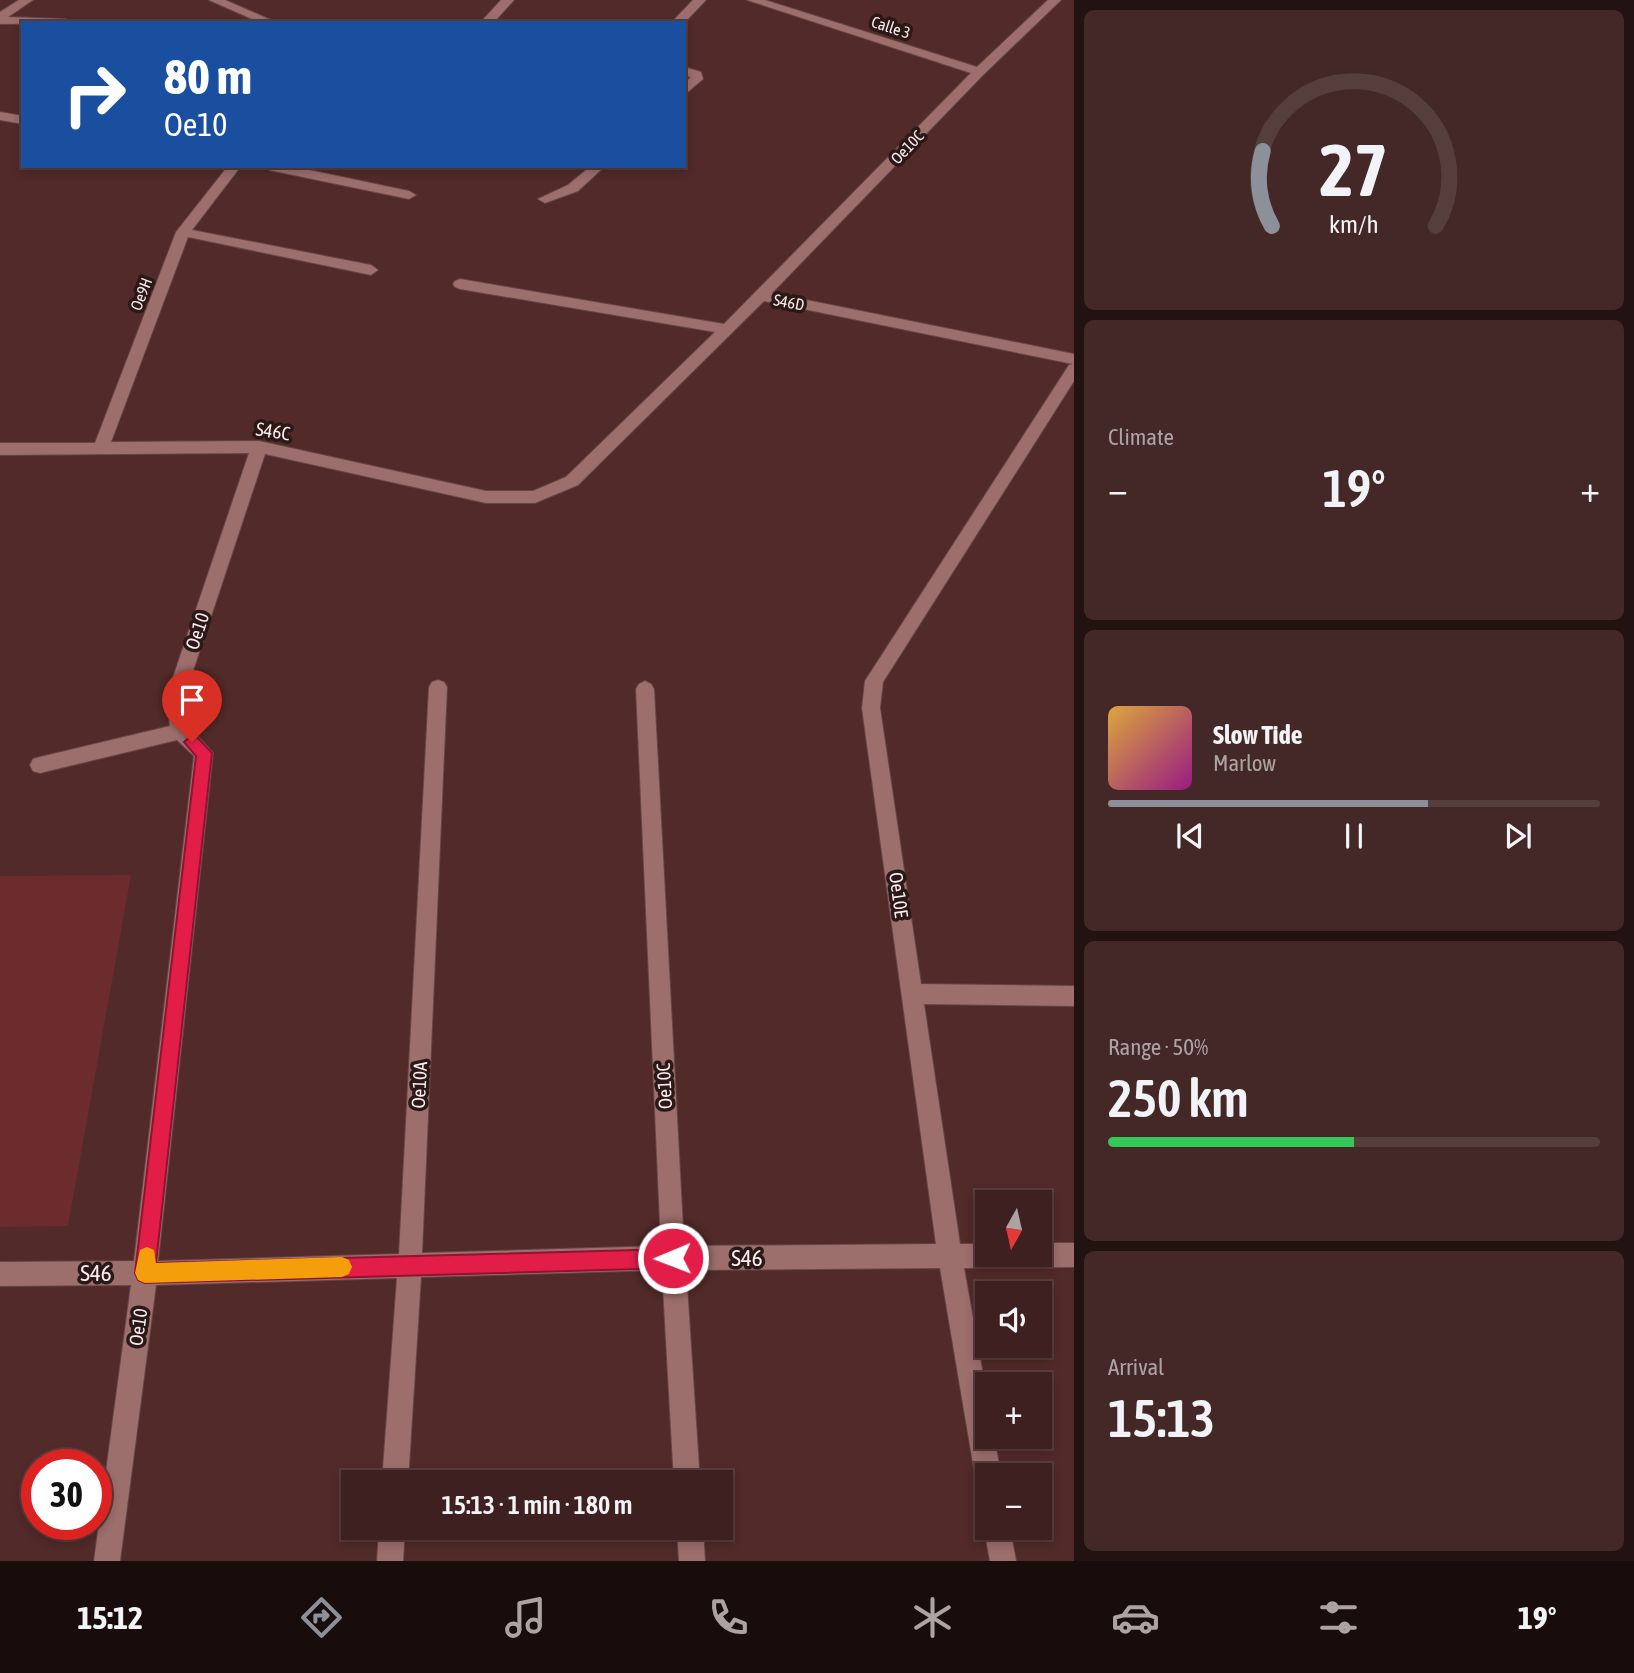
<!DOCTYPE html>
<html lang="en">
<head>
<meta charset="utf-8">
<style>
  body { margin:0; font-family:"Asap Condensed",sans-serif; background:#442828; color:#f1f3f6; height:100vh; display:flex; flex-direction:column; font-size:26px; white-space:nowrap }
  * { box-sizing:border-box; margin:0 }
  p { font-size:23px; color:#ada3a4 }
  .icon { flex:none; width:38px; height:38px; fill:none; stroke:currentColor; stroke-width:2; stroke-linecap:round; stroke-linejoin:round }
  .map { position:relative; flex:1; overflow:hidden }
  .sheet { display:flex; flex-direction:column; gap:10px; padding:10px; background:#221211; width:560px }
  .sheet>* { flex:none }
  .hud { position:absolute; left:21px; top:21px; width:665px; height:147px; border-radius:0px; box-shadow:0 4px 10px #0003,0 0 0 2px #563e3d; background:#1a4fa0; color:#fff; overflow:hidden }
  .needle { width:46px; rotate:188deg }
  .fabs { position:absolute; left:975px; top:1190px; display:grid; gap:14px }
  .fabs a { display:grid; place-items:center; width:77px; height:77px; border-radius:0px; background:#3d201f; box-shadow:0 4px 10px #0003,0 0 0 2px #563e3d; font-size:35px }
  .speed { position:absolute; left:21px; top:1449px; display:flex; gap:14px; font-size:35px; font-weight:700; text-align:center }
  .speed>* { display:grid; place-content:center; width:91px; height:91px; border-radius:50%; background:#3d201f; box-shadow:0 4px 10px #0003,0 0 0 2px #563e3d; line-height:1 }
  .speed .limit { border:10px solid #d22; background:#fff; color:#111 }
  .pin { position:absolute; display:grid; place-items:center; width:60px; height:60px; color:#fff; margin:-72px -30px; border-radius:50% 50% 50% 0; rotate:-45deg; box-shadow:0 0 7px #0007 }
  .pin .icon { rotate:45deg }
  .me { position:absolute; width:77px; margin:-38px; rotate:269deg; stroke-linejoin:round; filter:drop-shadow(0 0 5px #0008) }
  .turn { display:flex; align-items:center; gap:24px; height:147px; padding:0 28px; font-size:32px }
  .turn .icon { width:91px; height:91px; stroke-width:2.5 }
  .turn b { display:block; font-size:49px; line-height:60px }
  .big { font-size:52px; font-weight:600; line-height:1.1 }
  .sheet .tile { flex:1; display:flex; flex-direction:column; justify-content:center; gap:10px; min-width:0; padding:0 24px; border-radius:10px; background:#442828 }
  .sheet .dial { align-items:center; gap:0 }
  .dial svg { height:182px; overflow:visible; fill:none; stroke:#563e3d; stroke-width:7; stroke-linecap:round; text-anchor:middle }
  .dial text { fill:#f1f3f6; stroke:none }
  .song { display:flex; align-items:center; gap:21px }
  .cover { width:84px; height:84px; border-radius:10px; background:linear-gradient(135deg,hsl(40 70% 55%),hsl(310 70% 35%)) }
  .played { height:7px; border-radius:4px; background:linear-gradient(90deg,#8c9099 65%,#563e3d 65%) }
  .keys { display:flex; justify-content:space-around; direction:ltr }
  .heat { display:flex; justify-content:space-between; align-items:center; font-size:38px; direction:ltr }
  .charge { height:10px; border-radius:5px; background:linear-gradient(90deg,#34c759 50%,#563e3d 0) }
  .trip { position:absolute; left:341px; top:1470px; width:392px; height:70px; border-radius:0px; background:#3d201f; box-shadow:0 4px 10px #0003,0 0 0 2px #563e3d; font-weight:600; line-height:70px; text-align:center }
  .tabs { display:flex; height:112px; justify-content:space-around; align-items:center; background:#180d0c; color:#ada3a4 }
  .tabs .icon { width:49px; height:49px }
  .tabs .active { color:#8c9099 }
  .tabs b { font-size:32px; color:#f1f3f6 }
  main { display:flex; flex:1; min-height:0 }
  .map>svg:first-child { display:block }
</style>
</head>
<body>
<main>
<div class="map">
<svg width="1074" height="1561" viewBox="0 0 1074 1561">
  <rect width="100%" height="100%" fill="#512a29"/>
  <!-- green -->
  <path fill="#6c2c2d" d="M131,875l-63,351 -68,1v-351z"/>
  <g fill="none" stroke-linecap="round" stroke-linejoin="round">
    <!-- minor casing -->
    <g stroke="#654646" stroke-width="2">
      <g id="minor">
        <path d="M19,0h14l-25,17 57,2 6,4 -71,1v-12z"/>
        <path d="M209,0h16l53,23h-17z"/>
        <path d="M501,0h13l-21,23h-13z"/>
        <path d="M693,0h13l-22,23h-13z"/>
        <path d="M747,0h18l212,67 71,-67h13l-78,75 -211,218 302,61v27l-191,301 -3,26 41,276 153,2v20l-150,-2 36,240h27v11h53v-12h34v24l-110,1 23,129v40h7l7,38h-14v13l-8,-4 -4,-9 -35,-207 -254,2 14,212h-26l-12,-212 -241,7 -13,205h-26l15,-204 -241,7 -36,276h-26l37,-276 -131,1v-24l134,-1 60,-505 -17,-16 -137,33 -7,-2 -3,-6 3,-6 7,-2 130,-31 -4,-28 83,-245 -249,2v-12h95l81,-211 52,-66h13l-49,64 179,35 7,5 -7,5 -183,-38 -77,205 148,-1 227,50h47l33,-14 149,-145 -255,-43 -5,-2 -2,-3 2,-3 5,-2 264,45 247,-251zM764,301l309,63 -4,1 -204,316 -3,27 74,536 -252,2 -30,-557 -3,-5 -6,-3 -6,3 -3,5 25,557 -239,7 25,-566 -3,-5 -6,-2 -6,2 -3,5 -30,567 -241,7 55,-508 -24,-26 -5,-29 81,-244 221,49h49l43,-18z"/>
        <path d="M684,67l17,5 2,7 -19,16v-11l7,-7 -7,-2z"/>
        <path d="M0,112l23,4v8l-23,-4z"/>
        <path d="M263,166h27l119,25 7,4 -7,4 -140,-29z"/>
        <path d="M591,166h14l-27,25 -33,12 -7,-4 30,-14z"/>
        <path d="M987,1520v8h23l6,33h-26l-6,-33z"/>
        <path d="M379,1528h26l-2,33h-26z"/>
        <path d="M677,1528h26l2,33h-26z"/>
      </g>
    </g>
    <!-- minor -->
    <use href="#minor" fill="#9c6e6c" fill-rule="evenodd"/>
  </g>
  <!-- route -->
  <path fill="#e11d48" stroke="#92132f" stroke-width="2" d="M192,735l5,2 15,16 -56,510 517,-14 7,2 2,7 -2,7 -7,3 -528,15 -7,-3 -3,-7 61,-517 -12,-14z"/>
  <!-- slow -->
  <path fill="#f59e0b" d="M147,1247l7,3 2,13 186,-6 7,3 3,7 -3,7 -7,3 -197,6 -7,-3 -3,-7 5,-23z"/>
  <g text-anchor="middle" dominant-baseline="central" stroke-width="7" stroke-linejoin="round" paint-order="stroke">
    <!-- far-street labels -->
    <g font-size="16" fill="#fdedec" stroke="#2b1918">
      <text transform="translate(891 27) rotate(18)">Calle 3</text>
      <text transform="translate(907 147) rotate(-46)">Oe10C</text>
      <text transform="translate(141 294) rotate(-69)">Oe9H</text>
      <text transform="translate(789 302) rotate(11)">S46D</text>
    </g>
    <!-- street labels -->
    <g font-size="19" fill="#fdedec" stroke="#2b1918">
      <text transform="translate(273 431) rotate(9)">S46C</text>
      <text transform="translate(197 631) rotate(-72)">Oe10</text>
      <text transform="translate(899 895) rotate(82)">Oe10E</text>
      <text transform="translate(419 1085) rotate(-87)">Oe10A</text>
      <text transform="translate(664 1086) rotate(-93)">Oe10C</text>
      <text transform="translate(138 1327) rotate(-82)">Oe10</text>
    </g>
    <!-- near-street labels -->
    <g font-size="23" fill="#fdedec" stroke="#2b1918">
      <text x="747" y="1258">S46</text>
      <text x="96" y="1273">S46</text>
    </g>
  </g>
</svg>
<div class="fabs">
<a><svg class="needle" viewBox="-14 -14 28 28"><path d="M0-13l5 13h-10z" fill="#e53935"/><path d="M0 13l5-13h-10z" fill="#ada3a4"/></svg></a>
<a><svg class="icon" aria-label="sound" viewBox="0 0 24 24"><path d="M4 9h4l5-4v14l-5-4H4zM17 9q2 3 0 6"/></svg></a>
<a>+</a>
<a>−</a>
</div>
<div class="speed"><div class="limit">30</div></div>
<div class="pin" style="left:192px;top:742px;background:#d93025"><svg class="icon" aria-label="arrive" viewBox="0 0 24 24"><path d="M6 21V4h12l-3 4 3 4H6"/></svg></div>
<svg class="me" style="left:673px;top:1258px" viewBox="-20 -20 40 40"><circle r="17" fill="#e11d48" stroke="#fff" stroke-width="3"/><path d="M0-11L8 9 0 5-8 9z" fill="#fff"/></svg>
<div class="trip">15:13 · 1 min · 180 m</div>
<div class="hud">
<div class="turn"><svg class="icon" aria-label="right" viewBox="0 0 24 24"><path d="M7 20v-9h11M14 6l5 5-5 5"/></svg><div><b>80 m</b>Oe10</div></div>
</div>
</div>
<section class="sheet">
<div class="tile dial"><svg viewBox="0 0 100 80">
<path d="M14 69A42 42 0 1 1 86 69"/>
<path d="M14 69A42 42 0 0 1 10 36" stroke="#8c9099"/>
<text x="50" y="56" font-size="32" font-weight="700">27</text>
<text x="50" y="72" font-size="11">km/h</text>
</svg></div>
<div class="tile"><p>Climate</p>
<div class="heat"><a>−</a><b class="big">19°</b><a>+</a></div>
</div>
<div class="tile">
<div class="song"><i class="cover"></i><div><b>Slow Tide</b><p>Marlow</p></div></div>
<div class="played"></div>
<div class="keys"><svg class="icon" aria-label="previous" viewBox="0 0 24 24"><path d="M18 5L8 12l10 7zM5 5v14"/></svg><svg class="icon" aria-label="pause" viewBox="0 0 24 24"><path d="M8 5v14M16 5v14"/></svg><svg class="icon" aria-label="next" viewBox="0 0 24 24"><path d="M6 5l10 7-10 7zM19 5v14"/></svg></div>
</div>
<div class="tile"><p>Range · 50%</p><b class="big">250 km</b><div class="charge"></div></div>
<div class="tile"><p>Arrival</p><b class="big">15:13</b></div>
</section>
</main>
<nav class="tabs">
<b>15:12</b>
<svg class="icon active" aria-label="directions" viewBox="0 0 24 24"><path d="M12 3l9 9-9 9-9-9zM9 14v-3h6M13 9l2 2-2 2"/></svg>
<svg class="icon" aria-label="music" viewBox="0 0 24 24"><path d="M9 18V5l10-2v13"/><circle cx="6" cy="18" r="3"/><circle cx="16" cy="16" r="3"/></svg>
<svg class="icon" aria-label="phone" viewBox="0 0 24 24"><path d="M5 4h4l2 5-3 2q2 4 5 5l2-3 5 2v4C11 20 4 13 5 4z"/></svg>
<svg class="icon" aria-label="climate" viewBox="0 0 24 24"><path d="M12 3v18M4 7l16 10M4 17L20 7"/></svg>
<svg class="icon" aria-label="car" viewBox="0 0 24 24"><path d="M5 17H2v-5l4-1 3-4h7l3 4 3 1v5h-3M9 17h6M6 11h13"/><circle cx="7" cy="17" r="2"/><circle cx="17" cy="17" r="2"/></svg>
<svg class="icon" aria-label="filters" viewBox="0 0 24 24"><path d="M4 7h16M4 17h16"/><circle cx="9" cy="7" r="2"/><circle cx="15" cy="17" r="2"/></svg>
<b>19°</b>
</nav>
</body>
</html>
